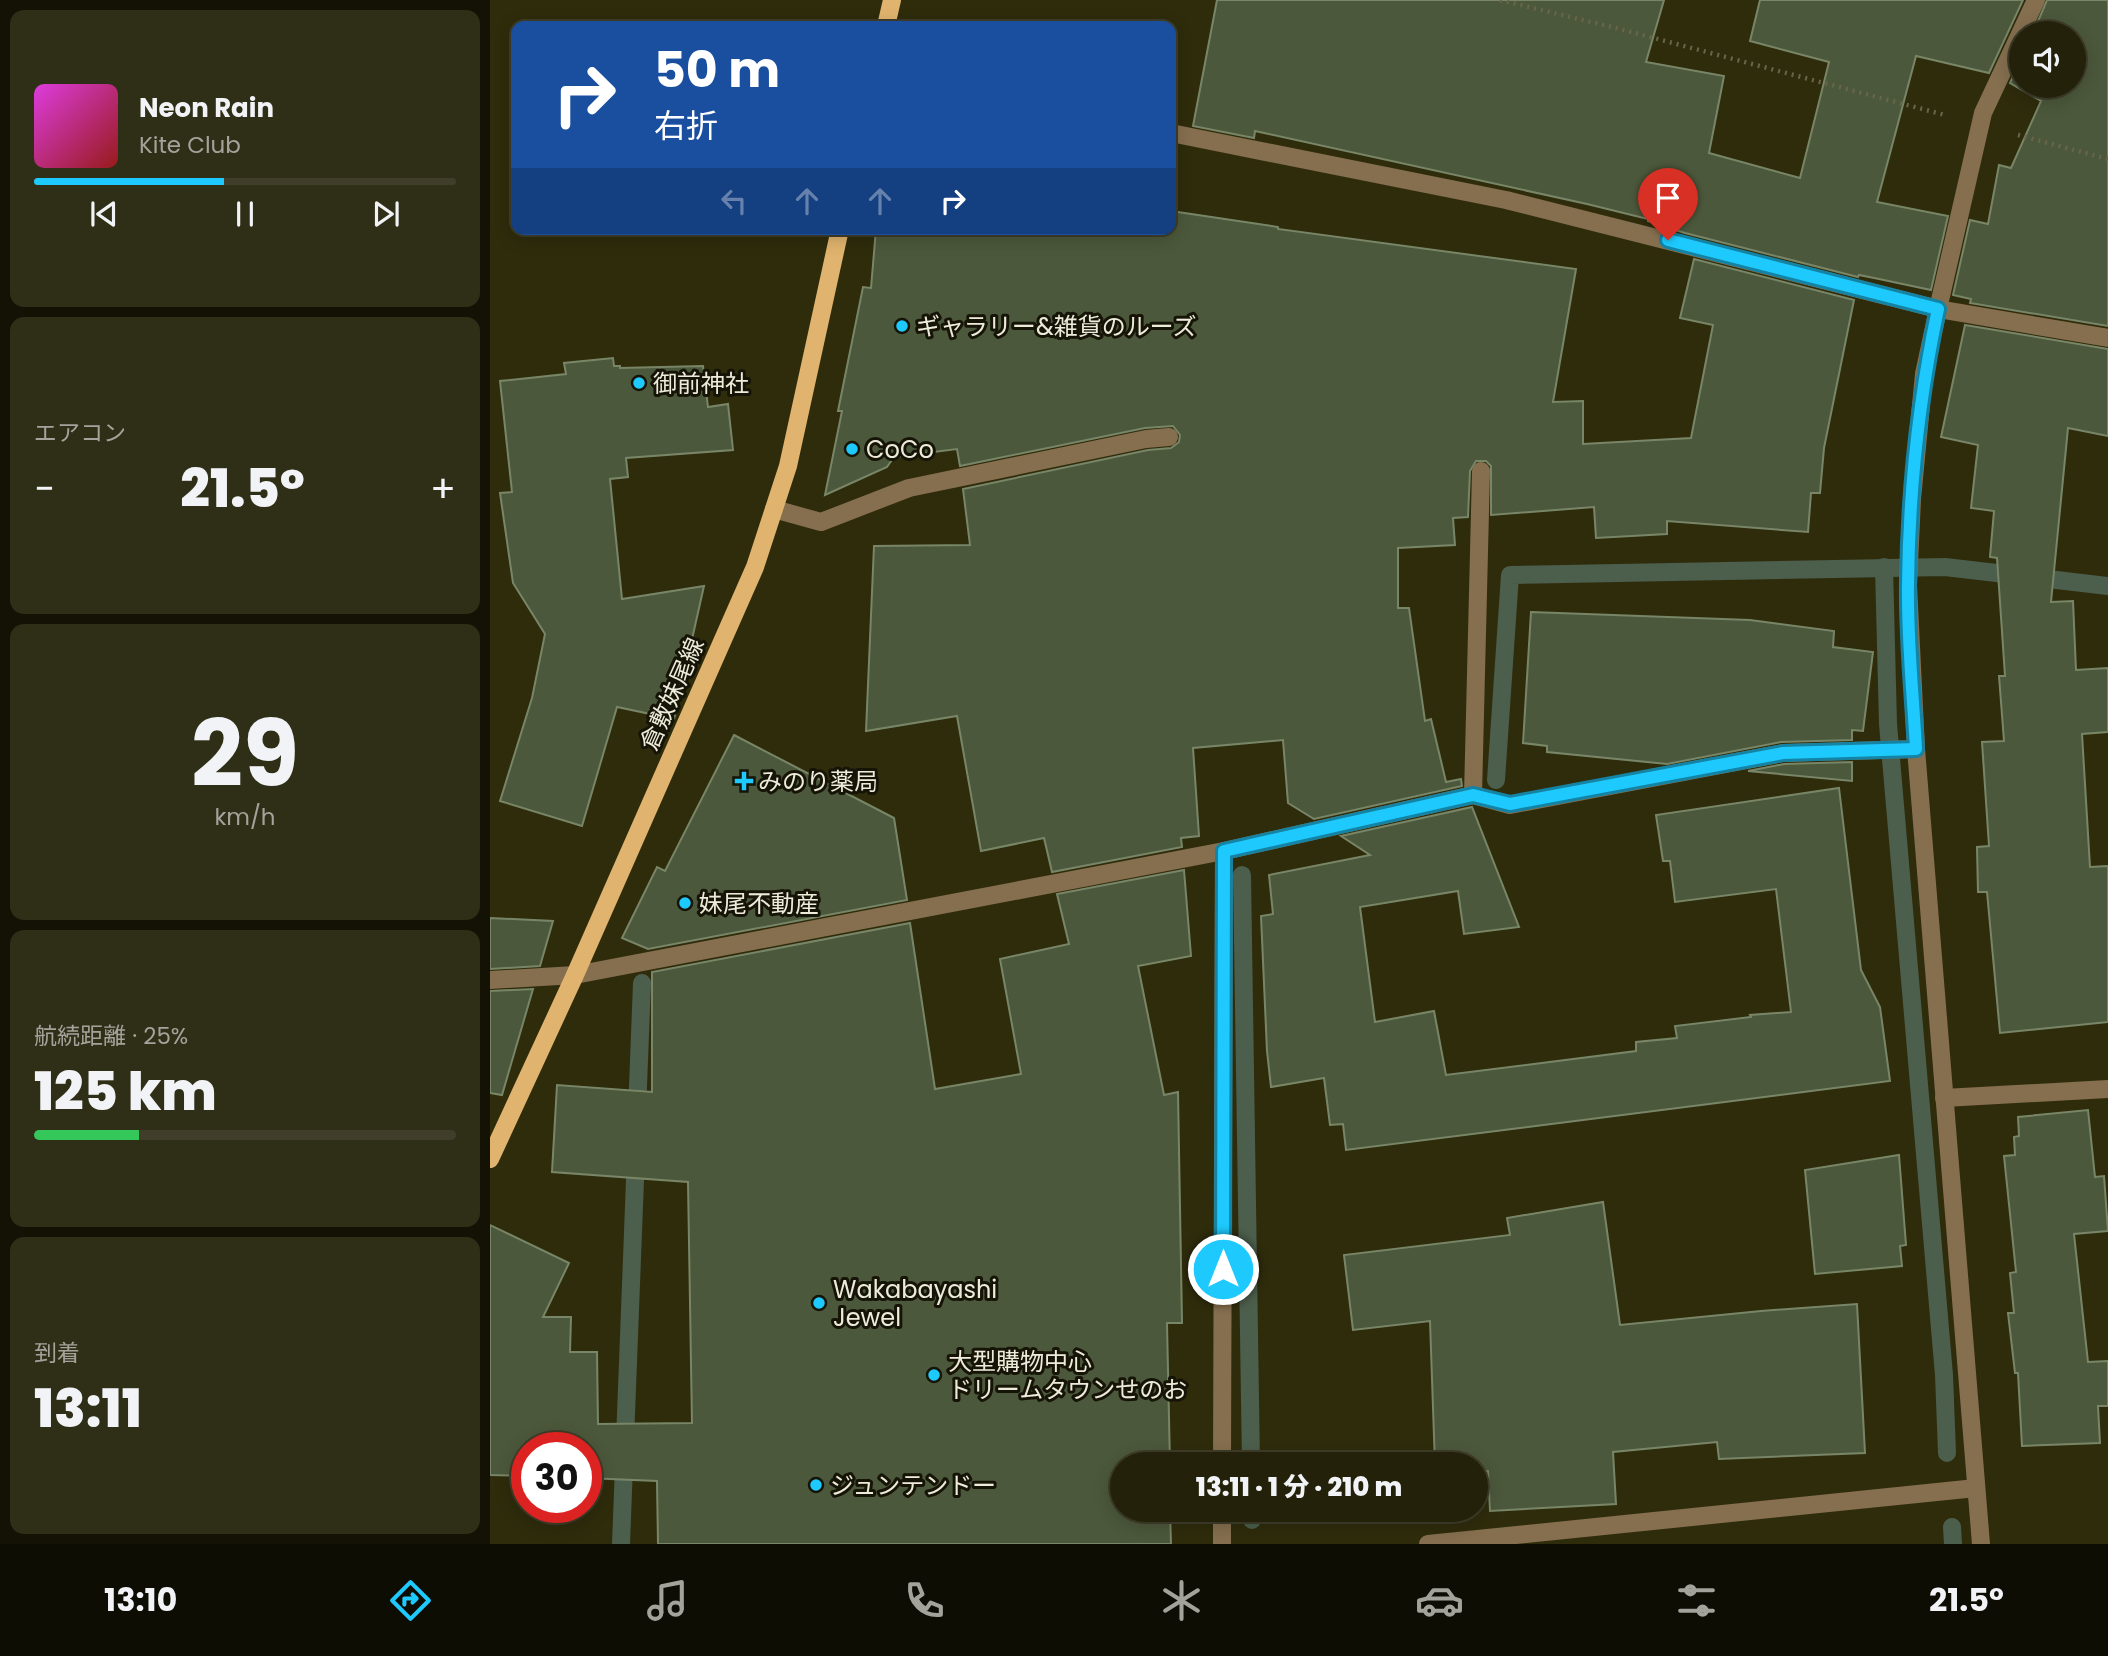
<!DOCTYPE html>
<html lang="ja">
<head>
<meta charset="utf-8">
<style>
  body { margin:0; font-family:Poppins,"Noto Sans JP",sans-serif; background:#2f2e17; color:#f1f3f6; height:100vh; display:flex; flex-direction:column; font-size:26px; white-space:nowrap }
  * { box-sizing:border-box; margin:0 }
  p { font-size:23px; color:#a3a39c }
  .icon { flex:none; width:38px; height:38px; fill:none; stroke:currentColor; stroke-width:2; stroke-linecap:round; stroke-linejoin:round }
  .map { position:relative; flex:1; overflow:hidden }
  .details { display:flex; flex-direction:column; gap:10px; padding:10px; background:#131205; width:490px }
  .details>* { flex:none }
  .hud { position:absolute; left:21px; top:21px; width:665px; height:214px; border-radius:14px; box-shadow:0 4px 18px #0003,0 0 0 2px #403e2a; background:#1a4fa0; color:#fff; overflow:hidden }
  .fabs { position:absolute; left:1519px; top:21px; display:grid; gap:14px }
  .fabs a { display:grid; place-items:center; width:77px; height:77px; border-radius:50%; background:#232109; box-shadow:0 4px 18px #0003,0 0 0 2px #403e2a; font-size:35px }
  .speed { position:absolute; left:21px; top:1432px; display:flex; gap:14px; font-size:35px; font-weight:700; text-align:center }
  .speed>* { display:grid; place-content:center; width:91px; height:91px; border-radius:50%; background:#232109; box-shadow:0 4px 18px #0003,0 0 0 2px #403e2a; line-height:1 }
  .speed .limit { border:10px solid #d22; background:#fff; color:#111 }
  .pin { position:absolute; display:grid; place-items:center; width:60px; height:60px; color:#fff; margin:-72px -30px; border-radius:50% 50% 50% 0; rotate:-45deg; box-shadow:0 0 7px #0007 }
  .pin .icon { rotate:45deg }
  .me { position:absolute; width:77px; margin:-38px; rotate:0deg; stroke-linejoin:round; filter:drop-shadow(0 0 5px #0008) }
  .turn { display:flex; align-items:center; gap:24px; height:147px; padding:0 28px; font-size:32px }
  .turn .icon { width:91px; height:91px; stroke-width:2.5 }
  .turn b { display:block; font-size:49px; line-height:60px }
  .lanes { display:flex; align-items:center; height:66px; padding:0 28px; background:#0003; justify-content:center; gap:35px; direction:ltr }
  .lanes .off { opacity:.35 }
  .big { font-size:52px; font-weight:800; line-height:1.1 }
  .details .tile { flex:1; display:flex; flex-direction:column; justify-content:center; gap:10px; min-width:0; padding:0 24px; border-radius:14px; background:#2f2e17 }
  .details .dial { align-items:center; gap:0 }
  .dial b { font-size:91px; line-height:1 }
  .song { display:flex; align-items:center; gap:21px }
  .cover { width:84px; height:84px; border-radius:10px; background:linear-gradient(135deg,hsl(300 70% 55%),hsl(0 70% 35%)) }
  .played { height:7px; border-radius:4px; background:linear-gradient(90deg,#1ec9fd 45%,#403e2a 45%) }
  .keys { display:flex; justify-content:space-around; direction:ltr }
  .heat { display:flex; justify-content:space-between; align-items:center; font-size:38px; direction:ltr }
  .charge { height:10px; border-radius:5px; background:linear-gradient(90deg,#34c759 25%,#403e2a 0) }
  .trip { position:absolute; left:620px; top:1452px; width:378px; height:70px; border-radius:35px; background:#232109; box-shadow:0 4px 18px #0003,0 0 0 2px #403e2a; font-weight:800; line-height:70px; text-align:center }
  .tabs { display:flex; height:112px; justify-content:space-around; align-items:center; background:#0e0d04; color:#a3a39c }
  .tabs .icon { width:49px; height:49px }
  .tabs .selected { color:#1ec9fd }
  .tabs b { font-size:32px; color:#f1f3f6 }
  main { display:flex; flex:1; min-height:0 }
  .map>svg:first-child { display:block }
</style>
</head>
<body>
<main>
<section class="details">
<div class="tile">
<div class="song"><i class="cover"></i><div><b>Neon Rain</b><p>Kite Club</p></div></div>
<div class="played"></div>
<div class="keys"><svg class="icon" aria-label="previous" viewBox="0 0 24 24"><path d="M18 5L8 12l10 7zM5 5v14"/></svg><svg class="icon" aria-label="pause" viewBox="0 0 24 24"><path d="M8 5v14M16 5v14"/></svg><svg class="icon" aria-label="next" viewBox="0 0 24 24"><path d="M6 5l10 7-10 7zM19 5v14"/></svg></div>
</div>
<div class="tile"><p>エアコン</p>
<div class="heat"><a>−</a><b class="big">21.5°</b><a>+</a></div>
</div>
<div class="tile dial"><b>29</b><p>km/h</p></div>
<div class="tile"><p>航続距離 · 25%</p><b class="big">125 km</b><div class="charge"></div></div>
<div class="tile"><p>到着</p><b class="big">13:11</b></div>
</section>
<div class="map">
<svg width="1618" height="1544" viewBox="0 0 1618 1544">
  <rect width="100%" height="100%" fill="#2f2c0c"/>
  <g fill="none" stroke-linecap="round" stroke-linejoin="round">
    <!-- stream -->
    <g stroke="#4c5e4c" stroke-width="18">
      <path d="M1394,567l4,157 56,651 3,78"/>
      <path d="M1006,780l14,-205 435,-8 163,19"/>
      <path d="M752,875l9,590"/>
      <path d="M147,1112l5,-129"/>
      <path d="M762,1510v10"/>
      <path d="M1462,1527l1,17"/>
      <path d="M131,1544l15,-390"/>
    </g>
  </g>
  <!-- building -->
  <g fill="#4c583b" stroke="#788667" stroke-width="2">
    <path d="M727,0h447l-18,62 78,14 -15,77 91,25 29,-116 -79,-21 10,-41h263l-34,73 -73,-17 -39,146 71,14 -17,74 -52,-11 -20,-4 -1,2 -173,-44 -37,-12v-2l-61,-15 -332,-73 -1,7 -61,-12z"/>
    <path d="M1557,0h61v326l-138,-23 1,-4 -18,-4 17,-75 18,4 11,-59 12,3 30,-67 -31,-18 11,-25v28h53v-53h-41z"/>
    <path d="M681,211l107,16v2l298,40 -23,133 30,-1v43l108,-6 22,-113 -33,-7 14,-59 160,41 -30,148 -4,45h-9l-3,39 -141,-11v13l-71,4 -2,-31 -103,8v-49l-5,-5h-10l-6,10 -2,46 -15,1 2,27 -57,3v60h11l16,113 6,-2 15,63 15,-3 1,7 -148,33 -26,-16 -5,-63 -90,8 6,88 -18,2 1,9 -130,25 -8,-34 -63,13 -24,-135 -91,15 8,-185 96,-1 -7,-56 185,-39 23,-2 8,-6 1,-7 -7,-9 -28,2 -185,38 -3,-17 -63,8 -7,10 -62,28 17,-84h-4l25,-124 8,1 5,-59h295z"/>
    <path d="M1475,325l143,24v87l-40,-8 -17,174 22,-1 3,69 32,-2v64l-26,2 8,133 18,-1v156l-108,11 -13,-141h-9l-1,-45 12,-1 -7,-104 22,-1 -5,-65h6l-8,-118 -7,-1 4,-46 -23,-3 7,-63 -37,-8z"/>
    <path d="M123,358l1,8h6v2l83,-2 5,41 20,-3 5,46 -107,8 2,19 -18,2 12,120 82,-13 -30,133 -57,-12 -35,119 -82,-25 32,-103 13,-64 -32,-51 -13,-90 12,-1 -12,-111 66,-7 -2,-11z"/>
    <path d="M1041,612l219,8 84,11 -1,16 40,5 -10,79 -11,-1v10l-71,2 -114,22 -120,-12v-6l-24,-3z"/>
    <path d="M244,735l160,83 13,82 -259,49 -26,-11 35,-71 8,4z"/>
    <path d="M1362,762v19l-104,-10 36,-7z"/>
    <path d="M1349,788l22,182 19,37 10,74 -544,69 -3,-26 -13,1 -6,-47 -53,9 -4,-36 -6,-135 12,-2 -4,-39 101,-20 -29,-19 131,-29 47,120 -55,7 -6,-43 -98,16 15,115 59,-11 12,64 190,-24v-9l41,-4 -2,-12 76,-9 -1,-2 41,-3 -15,-123 -101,13 -5,-41h-7l-7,-46z"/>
    <path d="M694,870l7,86 -53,10 26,129 14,-3 4,231h-15l3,142h-48v45h48l1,34h-513l-1,-63 -71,-3v-31h-59v29l-37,-1v-250l79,38 -26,54h28l-1,35h27l1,72 94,-1 -4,-241 -136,-10 5,-87 95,7v-120l258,-49 25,166 86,-15 -21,-115 69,-15 -12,-50z"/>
    <path d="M0,918l63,3 -13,45 -50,3z"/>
    <path d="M43,989l-31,106 -12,-2v-102z"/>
    <path d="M1598,1110l7,67 9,-1 4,55 -34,3 14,128 20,-1v45h-10l2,37 -78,3 -4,-73h-3l-7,-60h6l-4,-40 6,-1 -12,-116 11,-1 -1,-18 5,-1 -1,-19z"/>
    <path d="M1409,1155l7,90 -6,1 2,20 -87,8 -10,-104z"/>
    <path d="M1113,1202l17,123 141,-14 96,-7 8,149 -146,6 -2,-17 -104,10 3,52 -126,7 -2,-40 -13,1v-7h-40l-5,-144 -77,9 -9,-75 166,-20 -3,-17z"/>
  </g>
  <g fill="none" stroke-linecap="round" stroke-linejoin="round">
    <!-- path -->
    <g stroke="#68654a" stroke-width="4.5" stroke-dasharray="2 5" stroke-linecap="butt">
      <path d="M1010,0l116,28 329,87"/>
      <path d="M1528,135l90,24"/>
    </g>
    <!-- minor -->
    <g stroke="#856f4f" stroke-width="18">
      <path d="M681,133l335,67 432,109 170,29"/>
      <path d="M284,509l47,13 88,-34 237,-49 23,-2"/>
      <path d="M983,795l37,10 273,-52 133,-4"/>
      <path d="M0,980l85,-5 649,-124 249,-56 8,-324"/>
      <path d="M1454,1098l164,-9"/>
      <path d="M732,1465l2,-614"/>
      <path d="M732,1544v-34"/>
      <path d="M938,1544l548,-56"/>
      <path d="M1491,1544l-65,-795 -8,-164 4,-86 12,-125 14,-65 45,-196 53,-113"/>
    </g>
    <!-- major -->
    <g stroke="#e0b46e" stroke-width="18">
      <path d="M396,26l6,-26"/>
      <path d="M0,1159l85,-184 180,-408 33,-101 52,-237"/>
    </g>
  </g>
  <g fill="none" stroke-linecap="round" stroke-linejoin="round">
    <!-- route casing -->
    <g stroke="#1483a4" stroke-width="18">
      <path id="route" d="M733,1269l1,-418 249,-56 37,9 273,-51 133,-4c-3,-55 -9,-111 -8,-165 1,-92 11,-186 30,-275l-270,-69"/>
    </g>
    <!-- route -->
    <use href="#route" stroke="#1ec9fd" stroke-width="12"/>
  </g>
  <!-- markers -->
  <g fill="#1ec9fd" stroke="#151407" stroke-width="2.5">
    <circle cx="412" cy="326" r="7"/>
    <circle cx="149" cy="383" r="7"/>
    <circle cx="362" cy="449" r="7"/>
    <path d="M250.5 770.5h7v7h7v7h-7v7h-7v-7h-7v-7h7z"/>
    <circle cx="195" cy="903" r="7"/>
    <circle cx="329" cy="1303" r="7"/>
    <circle cx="444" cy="1375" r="7"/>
    <circle cx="326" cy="1485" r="7"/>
  </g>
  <g text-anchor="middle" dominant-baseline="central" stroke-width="6" stroke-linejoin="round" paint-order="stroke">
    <!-- poi labels -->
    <g font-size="24" fill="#edebd9" stroke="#151407" text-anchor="start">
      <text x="426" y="326">ギャラリー&amp;雑貨のルーズ</text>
      <text x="163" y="383">御前神社</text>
      <text x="376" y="449">CoCo</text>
      <text x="268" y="781">みのり薬局</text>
      <text x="209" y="903">妹尾不動産</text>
      <text x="343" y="1289">Wakabayashi<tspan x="343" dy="28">Jewel</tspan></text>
      <text x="458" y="1361">大型購物中心<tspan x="458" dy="28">ドリームタウンせのお</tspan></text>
      <text x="340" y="1485">ジュンテンドー</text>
    </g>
    <!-- street labels -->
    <g font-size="24" fill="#edebd9" stroke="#151407">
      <text transform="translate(182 694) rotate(-66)">倉敷妹尾線</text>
    </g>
  </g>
</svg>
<div class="fabs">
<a><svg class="icon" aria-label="sound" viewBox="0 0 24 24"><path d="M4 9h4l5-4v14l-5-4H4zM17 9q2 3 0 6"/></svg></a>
</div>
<div class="speed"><div class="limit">30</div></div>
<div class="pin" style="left:1178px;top:240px;background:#d93025"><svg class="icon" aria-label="arrive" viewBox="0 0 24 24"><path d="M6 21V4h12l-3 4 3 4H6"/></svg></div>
<svg class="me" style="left:733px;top:1269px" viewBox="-20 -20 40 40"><circle r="17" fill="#1ec9fd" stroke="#fff" stroke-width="3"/><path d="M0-11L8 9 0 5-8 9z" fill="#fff"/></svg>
<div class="trip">13:11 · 1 分 · 210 m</div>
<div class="hud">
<div class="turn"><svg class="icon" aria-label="right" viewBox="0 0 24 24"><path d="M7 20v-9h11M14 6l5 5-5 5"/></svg><div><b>50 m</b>右折</div></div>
<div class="lanes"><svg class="icon off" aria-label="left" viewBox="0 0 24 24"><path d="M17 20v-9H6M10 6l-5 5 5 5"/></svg><svg class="icon off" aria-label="ahead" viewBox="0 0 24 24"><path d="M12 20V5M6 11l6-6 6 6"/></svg><svg class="icon off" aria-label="ahead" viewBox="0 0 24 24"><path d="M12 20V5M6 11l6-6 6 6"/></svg><svg class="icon" aria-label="right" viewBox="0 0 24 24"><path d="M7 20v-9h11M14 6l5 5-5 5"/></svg></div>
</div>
</div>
</main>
<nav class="tabs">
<b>13:10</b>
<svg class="icon selected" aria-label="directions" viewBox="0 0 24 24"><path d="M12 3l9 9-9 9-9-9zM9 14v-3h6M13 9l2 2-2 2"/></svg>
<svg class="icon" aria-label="music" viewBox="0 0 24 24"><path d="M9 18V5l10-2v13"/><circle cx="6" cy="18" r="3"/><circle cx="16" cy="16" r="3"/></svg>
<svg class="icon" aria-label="phone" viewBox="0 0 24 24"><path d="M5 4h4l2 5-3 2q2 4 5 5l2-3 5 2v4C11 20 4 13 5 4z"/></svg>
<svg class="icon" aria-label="climate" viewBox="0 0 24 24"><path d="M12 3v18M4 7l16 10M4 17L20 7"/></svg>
<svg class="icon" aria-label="car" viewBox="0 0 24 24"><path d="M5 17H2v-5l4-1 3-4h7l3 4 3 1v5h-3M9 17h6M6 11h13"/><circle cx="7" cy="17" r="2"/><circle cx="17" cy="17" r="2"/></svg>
<svg class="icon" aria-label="filters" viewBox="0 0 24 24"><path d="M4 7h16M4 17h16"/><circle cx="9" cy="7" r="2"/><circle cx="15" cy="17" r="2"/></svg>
<b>21.5°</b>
</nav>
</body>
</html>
